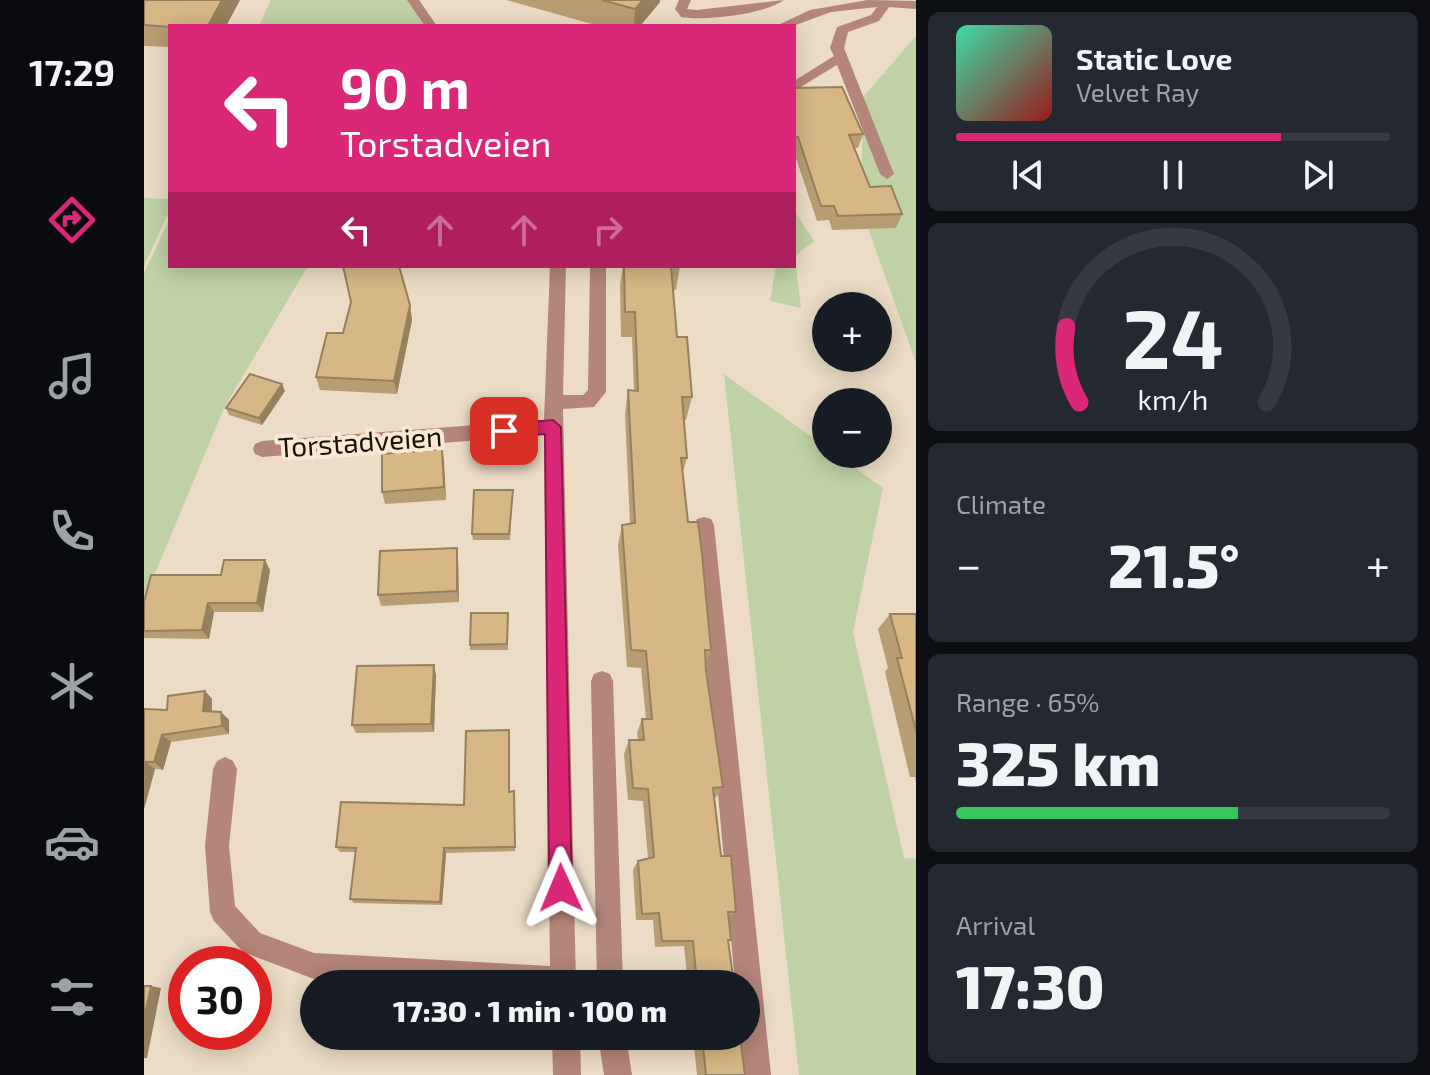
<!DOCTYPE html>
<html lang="en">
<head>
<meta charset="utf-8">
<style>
  body { margin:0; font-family:"Exo 2",sans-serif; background:#242831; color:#f1f3f6; height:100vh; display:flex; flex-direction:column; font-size:30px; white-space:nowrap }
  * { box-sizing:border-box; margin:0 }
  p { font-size:26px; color:#9ea1a6 }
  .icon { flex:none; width:44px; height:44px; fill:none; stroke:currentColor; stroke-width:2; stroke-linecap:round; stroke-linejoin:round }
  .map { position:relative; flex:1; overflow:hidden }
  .side { display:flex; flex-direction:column; gap:12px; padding:12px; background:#0d0f14; width:514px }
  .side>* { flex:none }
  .top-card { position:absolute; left:24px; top:24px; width:628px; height:244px; border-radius:0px; box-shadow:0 4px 20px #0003; background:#db2777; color:#fff; overflow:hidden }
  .tools { position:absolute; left:668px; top:292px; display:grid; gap:16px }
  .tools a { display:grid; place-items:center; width:80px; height:80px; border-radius:50%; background:#171b24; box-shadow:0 4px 20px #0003; font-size:40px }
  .speed { position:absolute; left:24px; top:946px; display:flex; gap:16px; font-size:40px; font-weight:700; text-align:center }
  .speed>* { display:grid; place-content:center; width:104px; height:104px; border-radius:50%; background:#171b24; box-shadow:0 4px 20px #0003; line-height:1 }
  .speed .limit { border:12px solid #d22; background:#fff; color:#111 }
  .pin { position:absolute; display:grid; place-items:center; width:68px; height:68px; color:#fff; margin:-34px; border-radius:16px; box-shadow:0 4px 12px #0006 }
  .me { position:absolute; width:88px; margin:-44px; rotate:359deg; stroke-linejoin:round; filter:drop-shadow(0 0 6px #0008) }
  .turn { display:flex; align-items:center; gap:28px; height:168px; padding:0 40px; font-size:36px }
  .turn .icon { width:104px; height:104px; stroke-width:2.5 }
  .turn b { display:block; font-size:56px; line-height:68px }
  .lanes { display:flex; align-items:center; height:76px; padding:0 40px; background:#0003; justify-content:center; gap:40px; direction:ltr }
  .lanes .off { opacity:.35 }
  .big { font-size:60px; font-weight:800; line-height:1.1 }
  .side .tile { flex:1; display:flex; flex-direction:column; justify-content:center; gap:12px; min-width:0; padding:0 28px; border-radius:12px; background:#242831 }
  .side .dial { align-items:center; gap:0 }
  .dial svg { height:208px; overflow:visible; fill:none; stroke:#363941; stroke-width:7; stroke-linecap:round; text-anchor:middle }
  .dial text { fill:#f1f3f6; stroke:none }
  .song { display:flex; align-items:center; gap:24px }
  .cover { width:96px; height:96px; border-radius:12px; background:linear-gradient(135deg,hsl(160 70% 55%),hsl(0 70% 35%)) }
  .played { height:8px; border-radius:4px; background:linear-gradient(90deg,#db2777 75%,#363941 75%) }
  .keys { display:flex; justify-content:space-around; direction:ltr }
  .heat { display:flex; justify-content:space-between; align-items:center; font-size:44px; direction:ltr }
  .charge { height:12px; border-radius:6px; background:linear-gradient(90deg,#34c759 65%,#363941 0) }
  .trip { position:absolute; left:156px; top:970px; width:460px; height:80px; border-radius:40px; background:#171b24; box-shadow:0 4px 20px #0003; font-weight:800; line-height:80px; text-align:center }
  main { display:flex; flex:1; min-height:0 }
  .menu { display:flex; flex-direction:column; width:144px; justify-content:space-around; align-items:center; background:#090b0e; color:#9ea1a6 }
  .menu .icon { width:56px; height:56px }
  .menu .on { color:#db2777 }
  .menu b { font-size:36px; color:#f1f3f6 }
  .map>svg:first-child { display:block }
</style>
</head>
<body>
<main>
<nav class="menu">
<b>17:29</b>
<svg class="icon on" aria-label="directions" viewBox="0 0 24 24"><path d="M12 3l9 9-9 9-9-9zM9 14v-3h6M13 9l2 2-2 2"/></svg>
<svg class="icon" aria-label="music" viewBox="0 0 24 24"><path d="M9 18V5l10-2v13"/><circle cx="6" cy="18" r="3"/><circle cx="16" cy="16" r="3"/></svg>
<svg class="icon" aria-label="phone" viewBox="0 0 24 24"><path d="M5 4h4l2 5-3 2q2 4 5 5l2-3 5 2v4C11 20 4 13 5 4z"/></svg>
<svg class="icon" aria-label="climate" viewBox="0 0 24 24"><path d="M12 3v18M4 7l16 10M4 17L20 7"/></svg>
<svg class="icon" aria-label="car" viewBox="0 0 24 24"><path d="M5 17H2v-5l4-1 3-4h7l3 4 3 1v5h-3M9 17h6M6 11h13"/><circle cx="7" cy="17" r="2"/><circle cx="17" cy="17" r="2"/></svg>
<svg class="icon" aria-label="filters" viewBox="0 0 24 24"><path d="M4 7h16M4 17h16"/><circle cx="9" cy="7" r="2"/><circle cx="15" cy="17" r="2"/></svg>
</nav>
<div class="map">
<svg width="772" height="1075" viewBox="0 0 772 1075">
  <rect width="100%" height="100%" fill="#ecdcc5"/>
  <!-- green -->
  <g fill="#bfd1a5">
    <path d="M127,0h143l20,26h-175z"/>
    <path d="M772,36v327l-55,-155 2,-111z"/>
    <path d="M0,198l26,1v10l-26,57z"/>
    <path d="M650,210l20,31 -19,15 6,52 -31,-7 6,-35h18z"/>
    <path d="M26,218v48h138l-84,142 -80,192v-327z"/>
    <path d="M580,374l102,73v7h10l47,34 -30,144 51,226 12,1v216h-117z"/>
  </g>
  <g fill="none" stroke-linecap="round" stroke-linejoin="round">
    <!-- minor -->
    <g fill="#b48579" fill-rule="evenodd">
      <path d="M263,0h12l18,26h-12z"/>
      <path d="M535,0h12l-4,9 10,1 87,-10c-21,15 -78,21 -103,17l-6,-8z"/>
      <path d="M724,0l48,1v8l-27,-2 -10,14 -31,11 -4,16 50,126 -7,5 -7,-5 -43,-109 -43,26v-10l40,-25 -4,-8 7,-21 34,-12 6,-8 -46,5 -38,14h-17l34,-16z"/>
      <path d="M406,266h16l-3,129h20l5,-5 2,-124h16v126l-12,15 -31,2 13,575h-174l-88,-5 -71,-27 -29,-31 -4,-9 -5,-66 8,-77 4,-8 8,-4 8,4 4,8 -8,77 6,60 25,27 54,20 236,13 -6,-531 -282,22 -7,-3 -2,-5 2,-5 7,-3 282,-21z"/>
      <path d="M560,517l7,2 3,6 57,550h-28l-3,-39h6v-52h-11l-41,-459 3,-6z"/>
      <path d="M458,671l8,3 3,7 10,303h-26l-6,-303 3,-7z"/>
      <path d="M408,1036h28l1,39h-28z"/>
      <path d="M454,1036h28l6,39h-28z"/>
    </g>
  </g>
  <!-- wall -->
  <g fill="#b99d72">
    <path d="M0,0h96l-14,26h-56v21l-26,-1z"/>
    <path d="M362,0h154v2l-20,24h-41z"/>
    <path d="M650,88l69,46 -5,14h-4l16,39 32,27 -6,14 -64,2 -3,-10 -12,1 -23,-69z"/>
    <path d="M479,266h57l-4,24h-3l4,47 15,60 -6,23h-2l3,38 -4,14 5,50 23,128 -5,13v8l17,116 -9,13 7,56 15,56 -8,6 3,22 -3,2 6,42h-46l-4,-38 -29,1 -2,-27h-17l-3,-50 5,-9 10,-2 -5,-58 -15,-1 -4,-46 5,-14h9l-1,-7 5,-14h4l-5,-51 -14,-1 -9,-122 4,-20 8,-1 -5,-110 3,-24 6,1 -2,-54h-11l-1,-52z"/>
    <path d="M207,302l59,3 2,15 -15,74 -77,-4 -4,-13 27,-44z"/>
    <path d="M141,391l-23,34 -33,-10 -3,-7z"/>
    <path d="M298,449l4,51 -61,4 -3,-12z"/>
    <path d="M369,490l-3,50h-37l-1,-6z"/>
    <path d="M313,548l1,11 1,43 -78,4 -3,-11z"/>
    <path d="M126,570l-7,42h-49l-5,27 -65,-1v-36l77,-27z"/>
    <path d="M364,613v37h-38v-5z"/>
    <path d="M746,614h26v168l-1,-5h-5l-25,-105 3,-4 -10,-39z"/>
    <path d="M292,675l-2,57 -78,1 -4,-8z"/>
    <path d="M61,691l7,8v13h9l8,8v14l-58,8 -8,28 -8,-1 -11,40v-100l23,1z"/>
    <path d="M370,791l1,60 -69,2 -4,52 -88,-2 -4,-4 6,-47h-16l-4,-5 128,-42z"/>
    <path d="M549,1036h47l5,39h-48z"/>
  </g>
  <!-- shaded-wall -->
  <g fill="#96805d">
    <path d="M78,0h18l-14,26h-18z"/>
    <path d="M499,0h17v2l-20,24h-6l1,-17z"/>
    <path d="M266,305l2,15 -15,74 -3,-13z"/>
    <path d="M138,384l3,7 -23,34 -3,-7z"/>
    <path d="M298,449l2,13 2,38 -2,-13z"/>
    <path d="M313,548l1,11 1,43 -2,-11z"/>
    <path d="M121,560l5,10 -7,42 -6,-9z"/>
    <path d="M64,603l6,9 -5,27 -7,-9z"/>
    <path d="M290,665l2,10 -2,57 -3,-8z"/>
    <path d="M61,691l7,8 -1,20 -8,-8z"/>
    <path d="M77,712l8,8v14l-7,-8z"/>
    <path d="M18,735l9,7 -8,28 -9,-8z"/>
    <path d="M1,762l10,7 -11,40v-42z"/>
    <path d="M300,848l2,5 -4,52 -2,-3z"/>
    <path d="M7,986l10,2 -14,70h-3v-39z"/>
  </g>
  <!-- building -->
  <g fill="#d7b785" stroke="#96805d" stroke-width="2">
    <path d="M0,0h78l-14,26 -38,1 -26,-2z"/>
    <path d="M458,0h41l-8,9z"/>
    <path d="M698,87l21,47 -14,1 21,52 21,-1 11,28 -64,2 -4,-10h-13l-23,-69 -4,1v-50z"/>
    <path d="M199,266h56l11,39 -16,76 -78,-4 11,-44h16l8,-31z"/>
    <path d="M480,266h47l6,71h10l5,60h-10l5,61h-6l7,64h10l4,32 9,96h-6l1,21 17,116 -10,1 8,68h10l5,56h-8l3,28h-3l6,44h-37l-4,-43h-31l-3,-28 -17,1 -4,-53 16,-4 -6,-68 -15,-1 -4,-48h15l-2,-21h10l-6,-68 -15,-1 -9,-125 13,-2 -7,-133 10,1 -3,-79h-10z"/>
    <path d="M106,374l32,10 -23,34 -33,-10z"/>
    <path d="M298,449l2,38 -62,5v-38z"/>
    <path d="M330,490h39l-4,44h-37z"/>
    <path d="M313,548v43l-79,4 2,-44z"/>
    <path d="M80,560h41l-8,43h-49l-6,27 -58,1v-29l7,-27h70z"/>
    <path d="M327,613h37l-1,31 -37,1z"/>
    <path d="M746,614h26v117l-19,-73h5z"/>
    <path d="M290,665l-3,59 -79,1 5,-59z"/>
    <path d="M61,691l-2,20 18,1 1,14 -60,9 -8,27h-9l-1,5v-58l23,1 1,-14z"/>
    <path d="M365,730v62l5,-1 1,56 -71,1 -4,54 -90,-3 6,-51 -20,-1 5,-45 123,3 2,-74z"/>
    <path d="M0,986h7l-7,33z"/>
    <path d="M558,1036h38l5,39h-39z"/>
  </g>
  <!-- route -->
  <path fill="#db2777" stroke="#8e194d" stroke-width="2" d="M409,420l8,7 11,461 -3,8 -8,4 -8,-4 -4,-8 -4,-454 -41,3 -9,-6 9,-7z"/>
  <g text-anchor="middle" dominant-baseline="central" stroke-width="8" stroke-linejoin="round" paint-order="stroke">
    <!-- street labels -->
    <g font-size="28" fill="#171209" stroke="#f9e9d2">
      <text transform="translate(216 441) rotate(-4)">Torstadveien</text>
    </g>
  </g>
</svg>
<div class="tools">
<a>+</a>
<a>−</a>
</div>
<div class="speed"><div class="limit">30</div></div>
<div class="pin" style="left:360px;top:431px;background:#d93025"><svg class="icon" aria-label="arrive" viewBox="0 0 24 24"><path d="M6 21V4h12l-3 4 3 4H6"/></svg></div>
<svg class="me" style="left:417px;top:888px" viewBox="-20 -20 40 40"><path d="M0-17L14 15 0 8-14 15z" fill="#db2777" stroke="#fff" stroke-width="4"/></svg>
<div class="trip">17:30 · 1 min · 100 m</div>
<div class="top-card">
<div class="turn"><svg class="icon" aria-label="left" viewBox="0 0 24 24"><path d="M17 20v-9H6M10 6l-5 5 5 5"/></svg><div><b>90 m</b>Torstadveien</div></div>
<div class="lanes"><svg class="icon" aria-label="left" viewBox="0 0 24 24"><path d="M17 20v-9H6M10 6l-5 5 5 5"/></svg><svg class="icon off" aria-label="ahead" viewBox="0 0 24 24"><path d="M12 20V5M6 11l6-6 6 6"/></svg><svg class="icon off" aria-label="ahead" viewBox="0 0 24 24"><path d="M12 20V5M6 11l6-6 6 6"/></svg><svg class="icon off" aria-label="right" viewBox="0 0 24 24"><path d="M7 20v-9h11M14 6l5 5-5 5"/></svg></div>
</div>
</div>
<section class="side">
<div class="tile">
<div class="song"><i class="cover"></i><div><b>Static Love</b><p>Velvet Ray</p></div></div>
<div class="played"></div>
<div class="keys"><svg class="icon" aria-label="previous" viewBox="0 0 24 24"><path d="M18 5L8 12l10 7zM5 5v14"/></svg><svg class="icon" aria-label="pause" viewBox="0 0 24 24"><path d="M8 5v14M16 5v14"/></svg><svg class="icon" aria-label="next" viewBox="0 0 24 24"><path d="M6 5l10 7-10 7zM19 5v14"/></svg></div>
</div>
<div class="tile dial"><svg viewBox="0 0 100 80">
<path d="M14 69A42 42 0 1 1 86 69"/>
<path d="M14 69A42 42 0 0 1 9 40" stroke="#db2777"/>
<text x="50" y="56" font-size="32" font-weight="700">24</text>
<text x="50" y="72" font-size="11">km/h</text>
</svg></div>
<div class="tile"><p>Climate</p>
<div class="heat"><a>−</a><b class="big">21.5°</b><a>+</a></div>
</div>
<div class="tile"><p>Range · 65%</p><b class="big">325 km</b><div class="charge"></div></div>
<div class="tile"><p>Arrival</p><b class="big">17:30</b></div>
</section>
</main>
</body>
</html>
